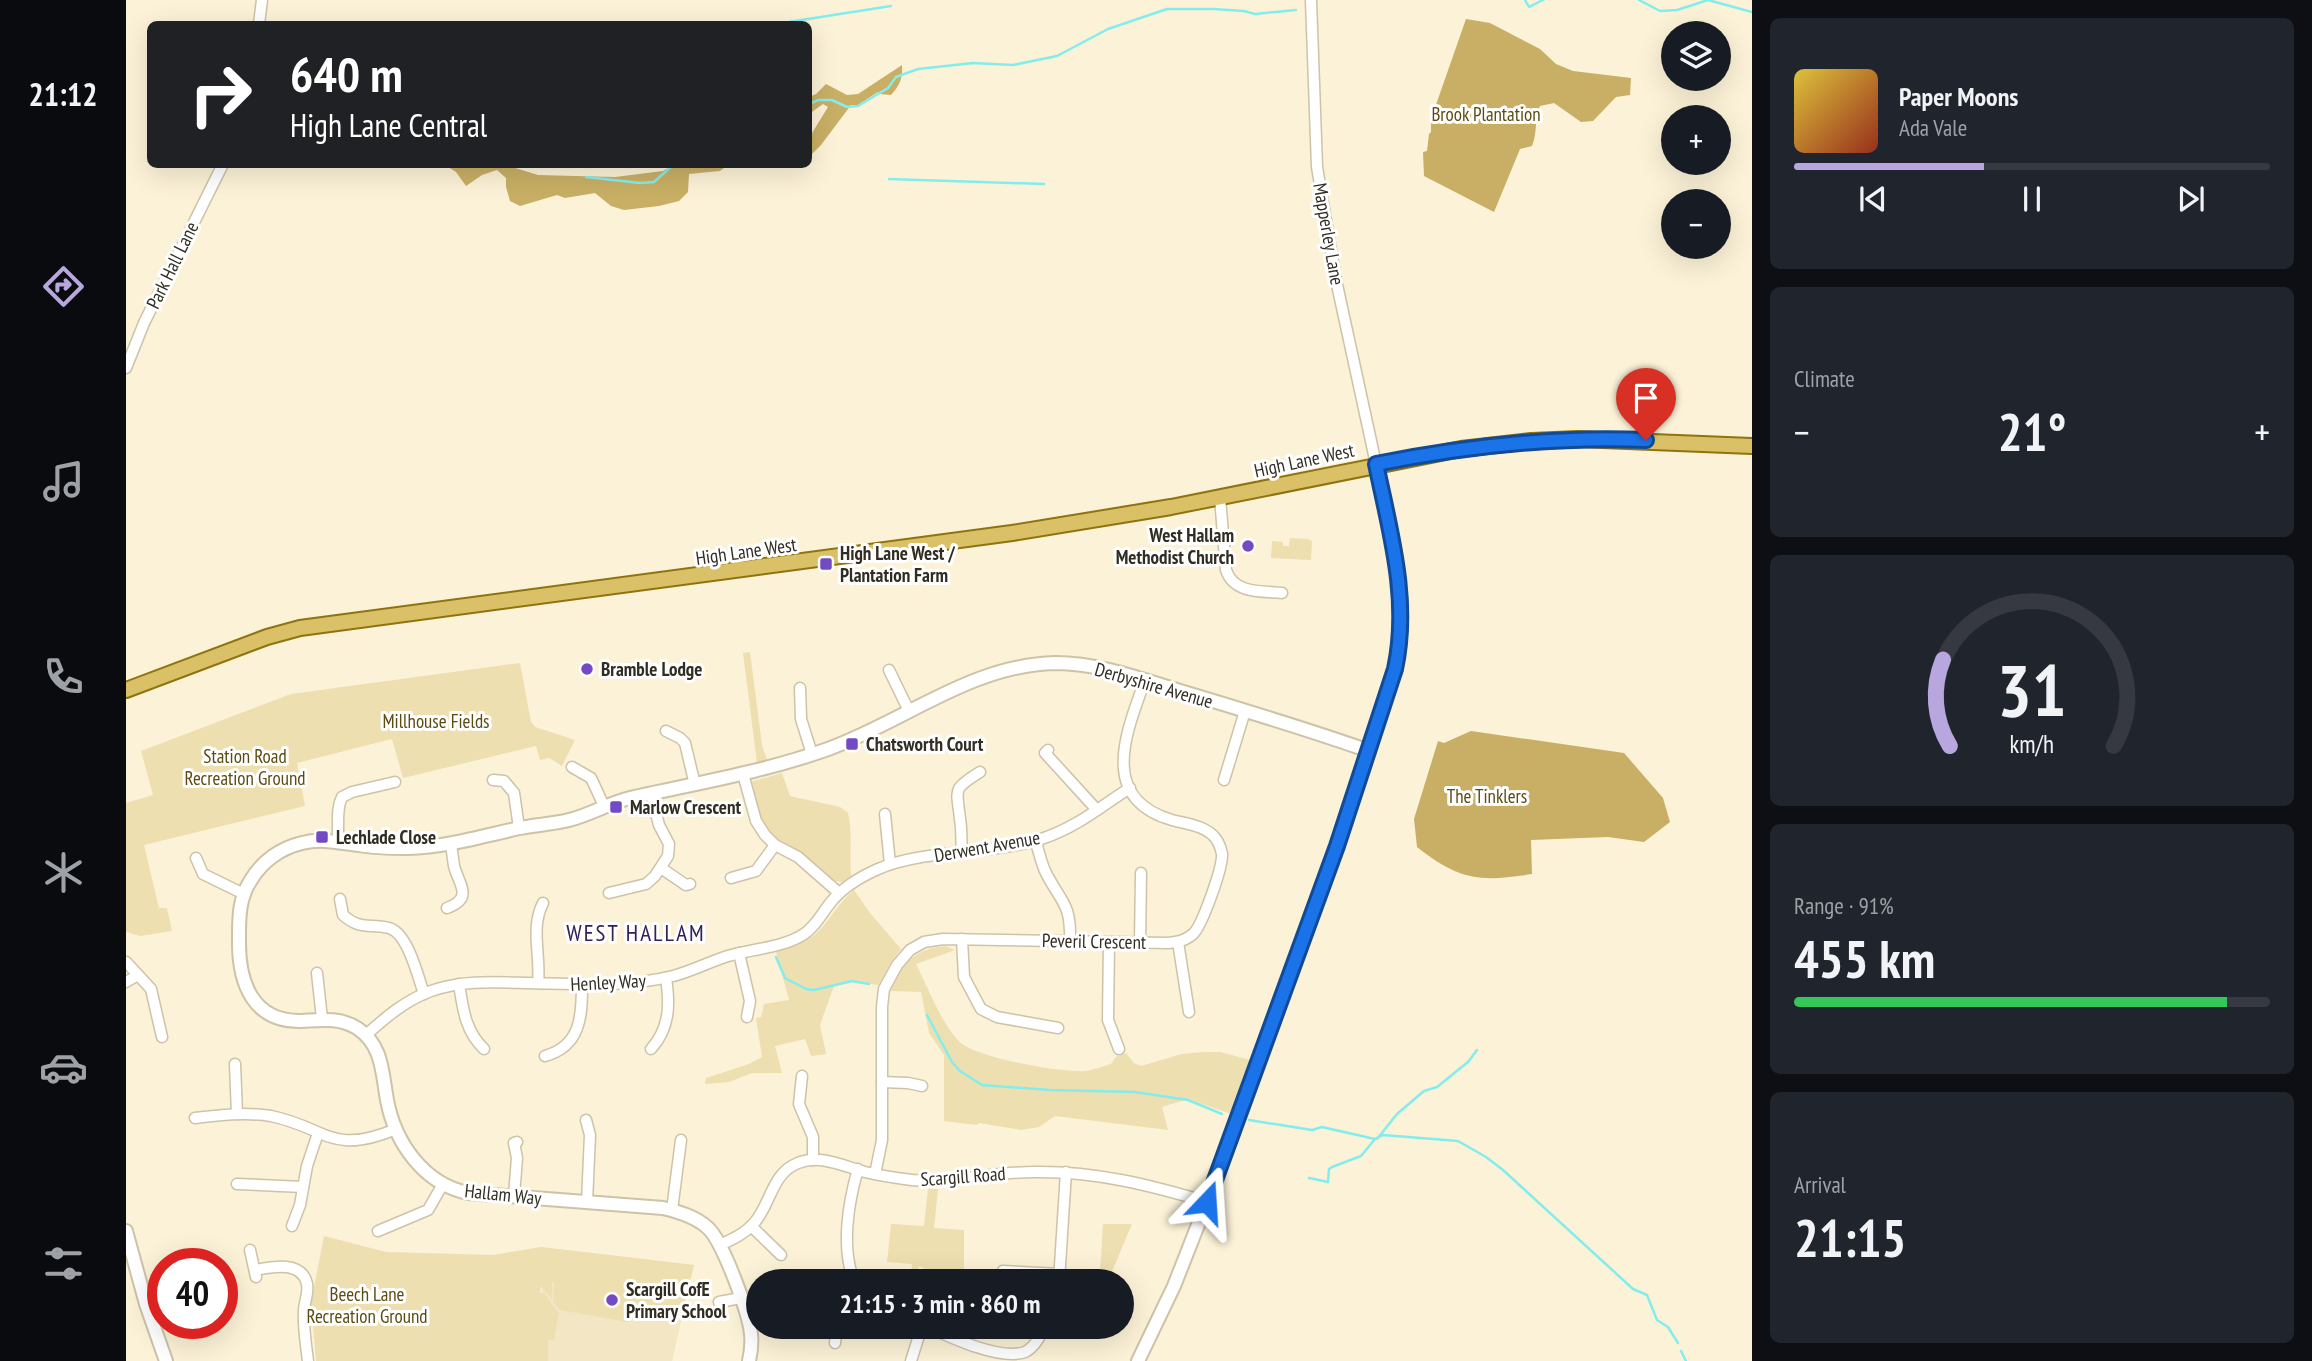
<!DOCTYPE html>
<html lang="en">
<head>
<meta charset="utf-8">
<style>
  body { margin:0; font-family:"PT Sans Narrow",sans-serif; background:#20242c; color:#f1f3f6; height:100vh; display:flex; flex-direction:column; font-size:26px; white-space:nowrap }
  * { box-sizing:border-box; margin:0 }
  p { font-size:23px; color:#9ea1a6 }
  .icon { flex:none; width:38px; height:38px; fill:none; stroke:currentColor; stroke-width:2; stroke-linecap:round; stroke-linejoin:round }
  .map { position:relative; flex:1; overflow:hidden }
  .sheet { display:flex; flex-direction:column; gap:18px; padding:18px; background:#0d0f14; width:560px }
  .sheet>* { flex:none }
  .banner { position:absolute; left:21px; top:21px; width:665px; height:147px; border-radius:10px; box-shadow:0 7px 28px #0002; background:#202124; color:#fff; overflow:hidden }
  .controls { position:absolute; left:1535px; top:21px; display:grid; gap:14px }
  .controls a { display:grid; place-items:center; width:70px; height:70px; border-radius:50%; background:#171b24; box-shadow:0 7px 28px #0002; font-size:35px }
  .speed { position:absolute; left:21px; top:1248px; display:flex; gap:14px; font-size:35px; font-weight:700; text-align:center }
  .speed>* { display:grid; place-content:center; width:91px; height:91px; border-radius:50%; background:#171b24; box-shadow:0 7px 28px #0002; line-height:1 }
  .speed .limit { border:10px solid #d22; background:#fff; color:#111 }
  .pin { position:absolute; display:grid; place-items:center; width:60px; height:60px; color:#fff; margin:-72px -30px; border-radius:50% 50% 50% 0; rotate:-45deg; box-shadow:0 0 7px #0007 }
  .pin .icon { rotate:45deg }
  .me { position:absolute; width:77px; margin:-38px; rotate:20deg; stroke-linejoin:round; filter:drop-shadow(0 0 5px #0008) }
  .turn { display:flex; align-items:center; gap:24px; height:147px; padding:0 28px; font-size:32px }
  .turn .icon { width:91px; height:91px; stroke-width:2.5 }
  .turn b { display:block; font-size:49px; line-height:60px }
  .big { font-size:52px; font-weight:800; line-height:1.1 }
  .sheet .widget { flex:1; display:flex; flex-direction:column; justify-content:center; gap:10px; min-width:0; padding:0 24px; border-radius:10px; background:#20242c }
  .sheet .dial { align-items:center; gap:0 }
  .dial svg { height:182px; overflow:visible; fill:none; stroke:#363941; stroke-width:7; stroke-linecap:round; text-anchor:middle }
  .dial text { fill:#f1f3f6; stroke:none }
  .song { display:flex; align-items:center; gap:21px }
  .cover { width:84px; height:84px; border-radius:10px; background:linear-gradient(135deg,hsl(50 70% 55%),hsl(10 70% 35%)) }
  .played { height:7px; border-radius:4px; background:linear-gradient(90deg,#b8a7df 40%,#363941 40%) }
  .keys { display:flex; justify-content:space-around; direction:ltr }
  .heat { display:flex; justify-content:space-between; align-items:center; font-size:38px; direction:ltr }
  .charge { height:10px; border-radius:5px; background:linear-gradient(90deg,#34c759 91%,#363941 0) }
  .trip { position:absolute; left:620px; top:1269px; width:388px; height:70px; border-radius:35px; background:#171b24; box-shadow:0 7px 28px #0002; font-weight:800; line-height:70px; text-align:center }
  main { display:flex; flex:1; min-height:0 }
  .dock { display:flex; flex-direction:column; width:126px; justify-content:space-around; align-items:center; background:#090b0e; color:#9ea1a6 }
  .dock .icon { width:49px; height:49px }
  .dock .current { color:#b8a7df }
  .dock b { font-size:32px; color:#f1f3f6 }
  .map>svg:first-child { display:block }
</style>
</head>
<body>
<main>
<nav class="dock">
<b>21:12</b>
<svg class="icon current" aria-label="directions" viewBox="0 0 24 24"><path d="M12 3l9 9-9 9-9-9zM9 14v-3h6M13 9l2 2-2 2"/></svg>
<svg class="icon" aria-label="music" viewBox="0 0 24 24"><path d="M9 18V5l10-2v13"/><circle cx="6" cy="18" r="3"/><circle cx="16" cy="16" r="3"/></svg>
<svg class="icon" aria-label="phone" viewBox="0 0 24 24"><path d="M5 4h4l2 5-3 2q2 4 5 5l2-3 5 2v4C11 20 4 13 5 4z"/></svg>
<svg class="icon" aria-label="climate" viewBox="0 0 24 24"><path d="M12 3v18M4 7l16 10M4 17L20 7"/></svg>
<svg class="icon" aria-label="car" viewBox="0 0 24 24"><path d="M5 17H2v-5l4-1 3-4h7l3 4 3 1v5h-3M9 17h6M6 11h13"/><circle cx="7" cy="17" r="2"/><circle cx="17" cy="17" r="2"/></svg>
<svg class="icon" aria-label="filters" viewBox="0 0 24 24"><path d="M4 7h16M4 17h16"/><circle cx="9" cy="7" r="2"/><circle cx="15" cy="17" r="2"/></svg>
</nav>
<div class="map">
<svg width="1626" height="1361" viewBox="0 0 1626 1361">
  <rect width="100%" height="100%" fill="#fbf2d7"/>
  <!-- built -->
  <path fill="#f2e6c5" d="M415,1247l153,18 -22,96h-130z"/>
  <!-- green -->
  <g fill="#eedfb1">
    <path d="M1164,538l18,1 4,2 -1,19 -40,-2 1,-17 11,1v4h6z"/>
    <path d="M624,652l12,93 5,15 -10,3 -14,-110z"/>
    <path d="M394,663l11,59 4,5 40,13 -13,26 -13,-8 -9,2 -4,-14 -133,32 -11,-39 -95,24 8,43 -161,39 15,63h8l5,23 -32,5 -14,-4v-129l27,-8 -12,-44 150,-57z"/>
    <path d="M656,773l8,23 50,11 8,6c5,21 1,42 3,63l-9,6 -7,-1 -32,-27 -29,-17 -13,-17 -11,-38z"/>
    <path d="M728,890l16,23 31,36 -10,13 -12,23 -27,-3 -18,4 -14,39 6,29 -15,2 -6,-17 -30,7 7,27h-30l-23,9 -24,2 1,-6 43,-14 13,-7 -6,-39 5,-1 3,-13 25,-4 -13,-48c13,-4 26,-8 37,-16 15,-12 24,-32 41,-46z"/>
    <path d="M819,946l10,4 -39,14c12,23 26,62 45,79 17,15 101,30 125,28 8,-1 17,-5 25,-7l5,-7 10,-4 8,10 7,3 41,-12 21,-2h17l34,9 -20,54 -46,-16 -26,8 6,23 -113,-14 -16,11 -18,3 -42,-7 -2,2 -33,-4v-66l-15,-22 -8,-41 -30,-1c5,-26 29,-44 54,-45z"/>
    <path d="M802,1189h10l-4,39 30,2v51h-12l-33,-15 -2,15h-6l1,-17 -25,-2 4,-38 33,2z"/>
    <path d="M977,1224h29l-24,57h-11l3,-8z"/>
    <path d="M198,1236l62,16 107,3 48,-8 153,18 -11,40 -17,12 -10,-6 -28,11 -68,-12 -7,-8 1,-20h-2v17l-11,-13 -1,7h4l15,20 -5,27h-6v21h-232l-5,-58z"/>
  </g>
  <!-- forest -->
  <g fill="#c8af65">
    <path d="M1340,19l24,4 50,26 16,15 17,7 58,7 -1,17 -14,2 -23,24 -12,1 -27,-19 -14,3c-6,13 -2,25 -8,40l-12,3 -26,63 -70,-36 -1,-24 4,-1 2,-17 2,-2v-13z"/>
    <path d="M776,65c1,13 -2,20 -11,30l-11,-1 -2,-2 -20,13h-7l-30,40 -12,12v-19l19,-31 -5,-3 -14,10v-17l7,-3 10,-10 21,11 11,-1z"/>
    <path d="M319,165h61l32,10 77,2 48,-6 10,-6h55l-8,6 -31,3 -1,18 -9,9 -20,5 -35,4 -13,-4 -16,-13 -30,5 -8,-3 -37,11 -10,-5 -4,-14v-9l-9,-8 -15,5 -16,11 -10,-14z"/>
    <path d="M1345,731l153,22 39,45 7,24 -26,20 -36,-5 -77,3 1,34c-52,8 -72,7 -115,-27l-3,-28 24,-78 6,2z"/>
  </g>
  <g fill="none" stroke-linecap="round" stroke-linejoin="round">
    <!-- stream -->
    <g stroke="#83edee" stroke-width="2.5">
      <path d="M1399,0l4,7 14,-7"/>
      <path d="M1513,0l21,11 17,-1 31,-10 44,12"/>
      <path d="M650,24l115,-18"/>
      <path d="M682,105l10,-5h14l15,7 11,-1 30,-18 8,-11 22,-8 55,-6 40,2 44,-9 51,-27 59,-20h46l31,2 11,3 41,-4"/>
      <path d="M460,177l54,6 14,-1 20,-18"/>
      <path d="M763,179l155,5"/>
      <path d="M650,957l9,21 21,11 8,1 38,-9 17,3"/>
      <path d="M801,1015l25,47 8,9 22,14 68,5 85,2 53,8 34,14"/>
      <path d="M1123,1120l63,10 10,-3 53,12"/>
      <path d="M1251,1139l20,-25 27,-23 13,-4 31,-25 9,-12"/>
      <path d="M1183,1178l19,4 1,-13 3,-2 29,-11 14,-17 8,-4 75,6 28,16 17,13 130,119 14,6 10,25 11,7 10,16"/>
      <path d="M1555,1351l5,10"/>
    </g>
    <!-- minor casing -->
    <g stroke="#ccc3a9" stroke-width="13">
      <g id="minor">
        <path d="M1185,0l6,167 19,113 40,184"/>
        <path d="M133,24l3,-24"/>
        <path d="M0,368l18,-45 79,-159"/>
        <path d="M1094,498l6,72c8,24 35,21 56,23"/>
        <path d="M763,670l20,41"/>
        <path d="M674,688l1,31 11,35"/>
        <path d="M540,731l14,7 5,5 10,42"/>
        <path d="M922,750l-3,3 52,57"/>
        <path d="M446,767l19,11 13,28"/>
        <path d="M617,774l13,47 9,14 10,10 23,12 41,36"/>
        <path d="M367,780l11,1 10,12 5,35"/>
        <path d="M1098,780l21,-69"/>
        <path d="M759,814l5,50"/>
        <path d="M909,840c4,11 6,23 11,33 16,31 25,30 24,68"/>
        <path d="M211,842c3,-15 -2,-31 5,-45l10,-5 43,-10"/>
        <path d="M836,854c-1,-12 0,-24 -2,-35 -3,-30 -9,-29 20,-47"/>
        <path d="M70,858l7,16 41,20"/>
        <path d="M535,868l25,17 4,-1"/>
        <path d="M605,878l25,-7 19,-26"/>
        <path d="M483,893l37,-9 9,-8 13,-20 1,-12 -10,-19 -8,-31"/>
        <path d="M214,899l3,16c18,16 27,8 46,13 19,5 29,49 35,66"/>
        <path d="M321,908c27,-10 12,-23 7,-42 -1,-7 -2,-15 -3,-22"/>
        <path d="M836,939l2,38 17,32 16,8 61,11"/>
        <path d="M983,942l-1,78 11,29"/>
        <path d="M1052,942l11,70"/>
        <path d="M1014,943l1,-70"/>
        <path d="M613,953l11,48 -3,16"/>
        <path d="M0,962l25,27 11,48"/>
        <path d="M191,973l5,46"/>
        <path d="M0,982l12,-7"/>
        <path d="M412,983c3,-27 -8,-55 5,-80"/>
        <path d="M333,984c4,25 6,47 25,65"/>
        <path d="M240,1035c20,-18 40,-35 65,-44 30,-11 63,-9 95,-8 48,1 99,5 147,-7 19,-5 36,-14 55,-20 23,-7 55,-8 76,-22 12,-8 18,-21 27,-32 12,-15 29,-25 47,-33 49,-21 112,-13 166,-31 33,-11 57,-32 86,-50"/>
        <path d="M525,1049c19,-21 19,-45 15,-71"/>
        <path d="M419,1056c36,-10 37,-40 37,-72"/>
        <path d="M109,1064l2,50"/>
        <path d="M676,1076l-3,28 14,33v23"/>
        <path d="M756,1082l26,1 14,3"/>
        <path d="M69,1118c25,-3 50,-6 76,-2 57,12 60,40 125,13"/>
        <path d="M460,1120l4,15 -3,67"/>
        <path d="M749,1174l7,-34v-133l2,-18 13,-24 13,-15 14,-8 19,-3 225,4c9,-1 17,-2 25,-9 9,-8 30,-67 29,-80 -1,-5 -3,-11 -6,-15 -9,-13 -29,-15 -44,-19 -75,-22 -45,-89 -27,-140"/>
        <path d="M111,1184l66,3"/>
        <path d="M388,1196l3,-38 -3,-15 3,-1"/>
        <path d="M546,1210l9,-70"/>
        <path d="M166,1226l8,-21 7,-39 11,-33"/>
        <path d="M625,1226l30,29"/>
        <path d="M252,1231l50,-21 15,-26"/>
        <path d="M594,1245c13,-6 26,-12 35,-23 16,-19 17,-49 43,-59 22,-9 45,3 67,9 16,4 31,6 47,8 42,3 81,-8 122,-8 61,-1 116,13 173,30"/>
        <path d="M124,1250l6,27"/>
        <path d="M129,1270c16,-3 47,-10 52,14 2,9 -3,18 -3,27 -1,16 2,34 4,50"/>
        <path d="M876,1275l1,-4 57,3"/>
        <path d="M728,1281c-13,-33 -6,-78 4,-112"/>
        <path d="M933,1281l7,-109"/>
        <path d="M593,1302l22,-4"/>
        <path d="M800,1326c24,11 74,35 99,26 10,-5 15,-16 20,-26"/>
        <path d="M709,1343l2,-17"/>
        <path d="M785,1361l11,-35"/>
      </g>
    </g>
    <!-- tertiary casing -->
    <g stroke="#ccc3a9" stroke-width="16">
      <g id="tertiary">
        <path d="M0,1231l20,73 20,57"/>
        <path d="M623,1361c2,-9 3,-18 2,-27 -2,-21 -28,-92 -43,-106 -12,-11 -28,-16 -45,-20l-195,-15c-44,-9 -73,-50 -81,-93 -5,-27 -4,-55 -30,-72 -18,-11 -36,-8 -56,-7 -48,1 -62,-38 -62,-78 0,-22 -1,-44 12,-63 11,-19 30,-32 51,-37 20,-5 38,0 57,2 16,3 33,3 49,3 39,-1 75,-12 112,-20 16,-3 33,-4 49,-8 21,-5 40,-17 61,-22 67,-15 134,-26 198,-49 77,-28 143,-84 227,-86 47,0 91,18 135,31 60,18 120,36 179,57"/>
        <path d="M1012,1361l36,-75 33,-84 130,-355 58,-178c15,-69 -4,-137 -19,-205"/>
      </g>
    </g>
    <!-- primary casing -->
    <g stroke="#8f730f" stroke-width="18">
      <path id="primary" d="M0,690l141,-53 33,-9 712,-95 159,-26 290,-58 70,-8 47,-2 174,7"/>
    </g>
    <!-- minor -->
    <use href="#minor" stroke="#fff" stroke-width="10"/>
    <!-- tertiary -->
    <use href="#tertiary" stroke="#fff" stroke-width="12"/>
    <!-- primary -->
    <use href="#primary" stroke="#dac168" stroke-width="14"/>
  </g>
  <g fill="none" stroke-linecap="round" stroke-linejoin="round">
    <!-- route casing -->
    <g stroke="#114b97" stroke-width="18">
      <path id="route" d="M1081,1202l130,-356 58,-177c15,-70 -5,-137 -19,-205 90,-18 178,-28 270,-24"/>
    </g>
    <!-- route -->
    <use href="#route" stroke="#1a73e8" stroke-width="12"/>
  </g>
  <!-- markers -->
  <g fill="#724ac3" stroke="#fff" stroke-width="2.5">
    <circle cx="1122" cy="546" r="7"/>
    <rect x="693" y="557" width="14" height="14" rx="3.5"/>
    <circle cx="461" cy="669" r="7"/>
    <rect x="719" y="737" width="14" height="14" rx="3.5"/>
    <rect x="483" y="800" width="14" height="14" rx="3.5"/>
    <rect x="189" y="830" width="14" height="14" rx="3.5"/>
    <circle cx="486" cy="1300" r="7"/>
  </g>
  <g text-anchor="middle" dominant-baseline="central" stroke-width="6" stroke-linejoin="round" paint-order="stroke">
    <!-- park labels -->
    <g font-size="19" fill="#5c4b11" stroke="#fff">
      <text x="1360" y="114">Brook Plantation</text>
      <text x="310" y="721">Millhouse Fields</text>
      <text x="119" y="756">Station Road<tspan x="119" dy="22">Recreation Ground</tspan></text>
      <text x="1361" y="796">The Tinklers</text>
      <text x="241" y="1294">Beech Lane<tspan x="241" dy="22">Recreation Ground</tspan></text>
    </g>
    <!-- street labels -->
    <g font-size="19" fill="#312d23" stroke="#fff">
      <text transform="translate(1203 234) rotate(80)">Mapperley Lane</text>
      <text transform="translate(46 265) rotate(-64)">Park Hall Lane</text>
      <text transform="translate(1178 460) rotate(-12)">High Lane West</text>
      <text transform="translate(620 551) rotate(-8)">High Lane West</text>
      <text transform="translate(1028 685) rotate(16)">Derbyshire Avenue</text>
      <text transform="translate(861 846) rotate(-10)">Derwent Avenue</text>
      <text transform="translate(968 941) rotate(1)">Peveril Crescent</text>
      <text transform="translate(482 982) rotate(-3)">Henley Way</text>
      <text transform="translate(837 1176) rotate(-4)">Scargill Road</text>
      <text transform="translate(377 1194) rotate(6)">Hallam Way</text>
    </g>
    <!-- poi labels -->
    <g font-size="19" font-weight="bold" fill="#312d23" stroke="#fff" text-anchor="start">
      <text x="1108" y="535" text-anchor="end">West Hallam<tspan x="1108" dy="22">Methodist Church</tspan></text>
      <text x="714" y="553">High Lane West /<tspan x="714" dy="22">Plantation Farm</tspan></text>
      <text x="475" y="669">Bramble Lodge</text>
      <text x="740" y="744">Chatsworth Court</text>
      <text x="504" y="807">Marlow Crescent</text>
      <text x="210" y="837">Lechlade Close</text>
      <text x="500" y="1289">Scargill CofE<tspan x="500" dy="22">Primary School</tspan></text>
    </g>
    <!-- quarter labels -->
    <g font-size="23" letter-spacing="2" fill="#33205a" stroke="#fff">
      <text x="510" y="932">WEST HALLAM</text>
    </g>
  </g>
</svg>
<div class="controls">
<a><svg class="icon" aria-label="layers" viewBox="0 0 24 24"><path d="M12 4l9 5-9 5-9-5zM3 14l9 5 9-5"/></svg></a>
<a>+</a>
<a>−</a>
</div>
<div class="speed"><div class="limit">40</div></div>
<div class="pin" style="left:1520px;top:440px;background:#d93025"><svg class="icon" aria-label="arrive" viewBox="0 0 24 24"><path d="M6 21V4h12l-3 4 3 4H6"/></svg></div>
<svg class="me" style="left:1081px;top:1202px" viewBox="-20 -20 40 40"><path d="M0-17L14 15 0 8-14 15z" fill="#1a73e8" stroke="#fff" stroke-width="4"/></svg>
<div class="trip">21:15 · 3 min · 860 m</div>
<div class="banner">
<div class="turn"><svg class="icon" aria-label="right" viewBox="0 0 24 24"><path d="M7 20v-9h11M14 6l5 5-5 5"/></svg><div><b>640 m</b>High Lane Central</div></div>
</div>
</div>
<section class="sheet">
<div class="widget">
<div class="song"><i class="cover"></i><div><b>Paper Moons</b><p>Ada Vale</p></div></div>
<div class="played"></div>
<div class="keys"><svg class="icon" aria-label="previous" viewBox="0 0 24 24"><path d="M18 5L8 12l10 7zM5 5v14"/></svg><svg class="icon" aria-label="pause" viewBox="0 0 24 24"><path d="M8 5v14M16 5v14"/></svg><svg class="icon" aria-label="next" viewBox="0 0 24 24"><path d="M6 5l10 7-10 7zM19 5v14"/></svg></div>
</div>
<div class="widget"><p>Climate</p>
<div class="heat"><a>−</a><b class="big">21°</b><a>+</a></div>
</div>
<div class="widget dial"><svg viewBox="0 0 100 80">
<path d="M14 69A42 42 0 1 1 86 69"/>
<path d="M14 69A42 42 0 0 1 11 31" stroke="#b8a7df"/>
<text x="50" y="56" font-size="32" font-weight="700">31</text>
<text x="50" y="72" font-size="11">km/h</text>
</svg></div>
<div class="widget"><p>Range · 91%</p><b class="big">455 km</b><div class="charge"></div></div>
<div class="widget"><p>Arrival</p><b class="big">21:15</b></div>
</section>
</main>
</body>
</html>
